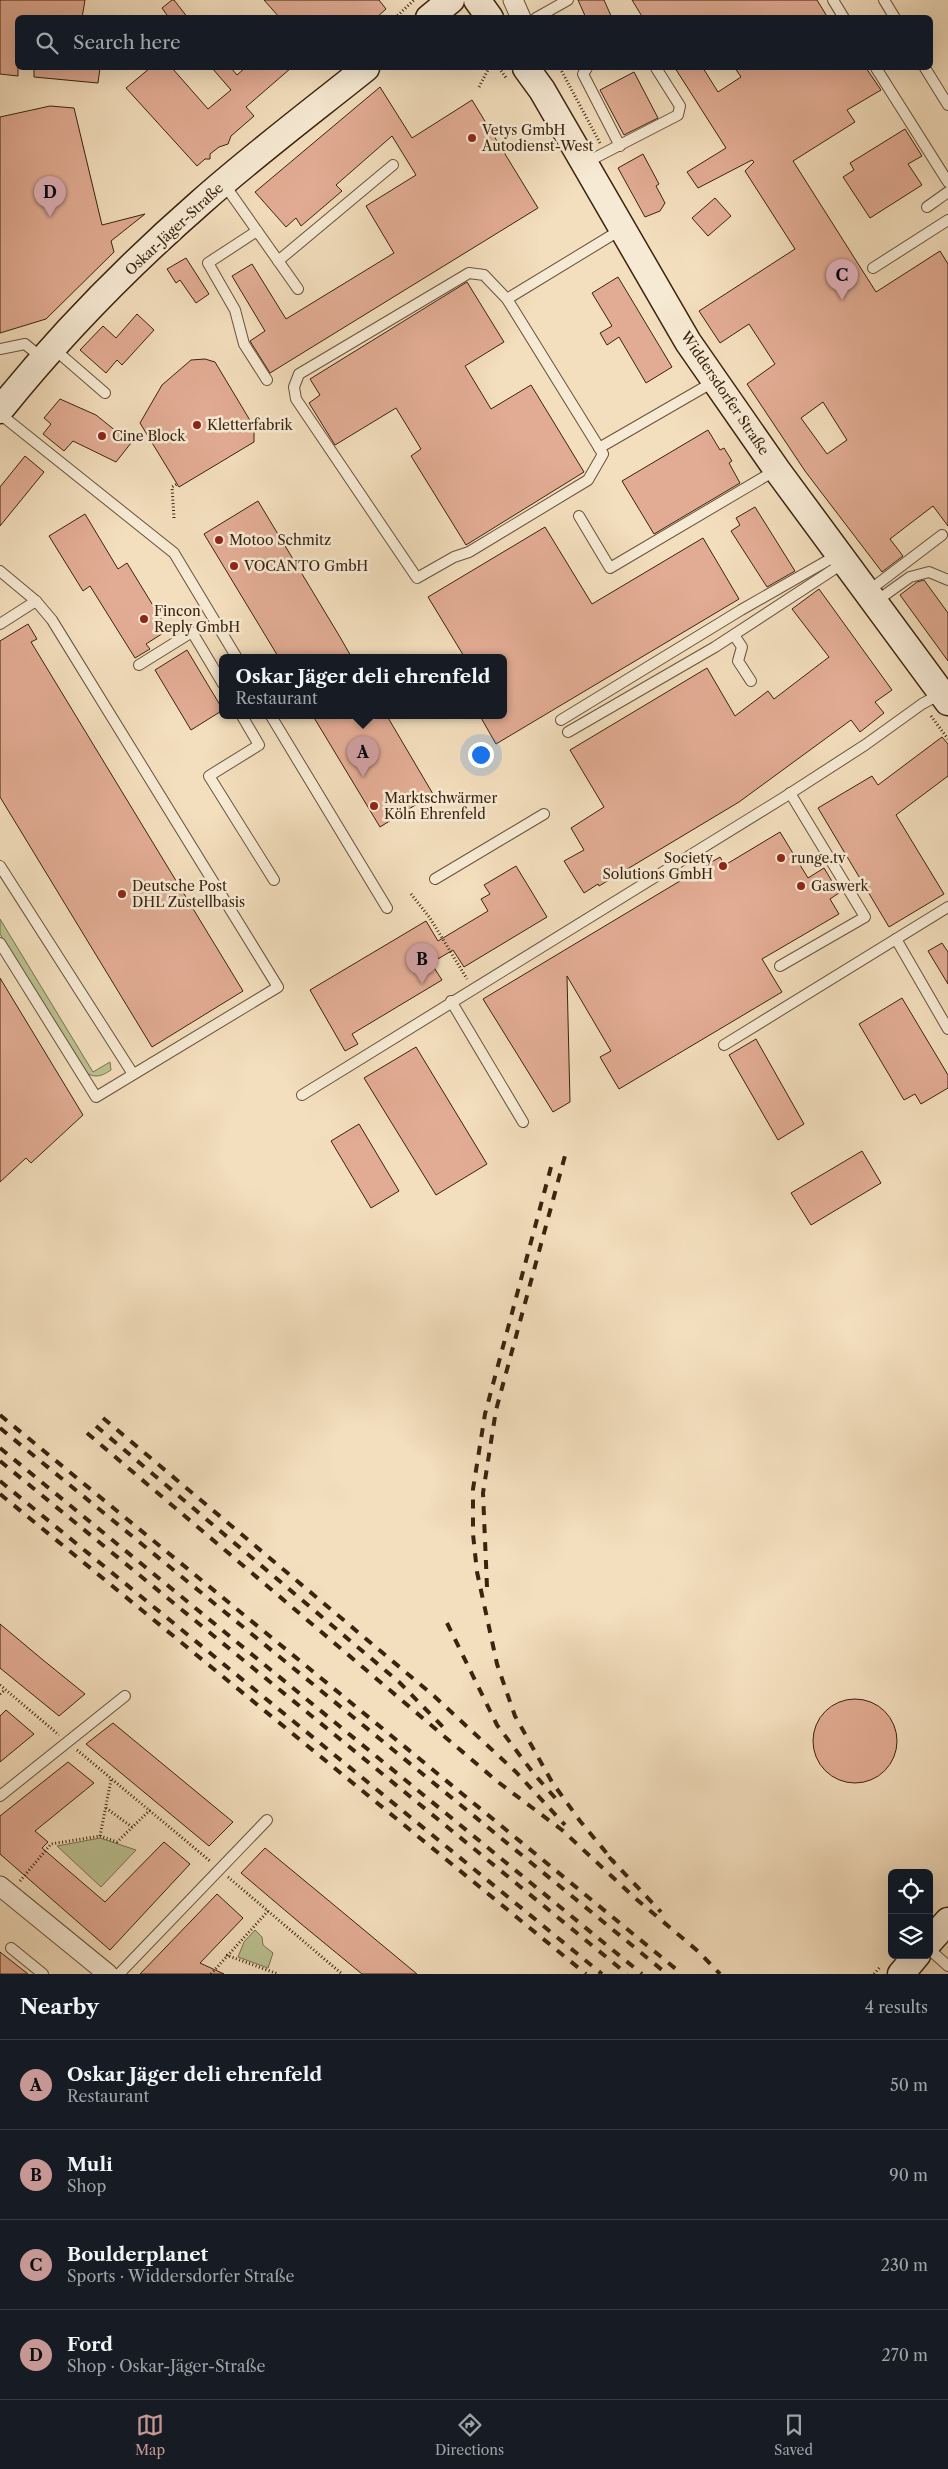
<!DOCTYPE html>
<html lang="en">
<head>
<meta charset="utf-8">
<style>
	body { margin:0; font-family:"Libre Caslon Text",serif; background:#20242c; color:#f1f3f6 }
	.controls { position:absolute; right:15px; bottom:15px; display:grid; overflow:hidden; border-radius:8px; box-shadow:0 5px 20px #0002 }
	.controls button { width:45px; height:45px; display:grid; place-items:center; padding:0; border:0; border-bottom:1px solid #363941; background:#171b24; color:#f1f3f6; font:25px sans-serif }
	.you { position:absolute; left:480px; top:754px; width:18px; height:18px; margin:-12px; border:4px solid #fff; border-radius:50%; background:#1a73e8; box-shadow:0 0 0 8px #1a73e833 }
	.badge { display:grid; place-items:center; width:32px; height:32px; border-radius:50%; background:#c59692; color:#111; font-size:16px; font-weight:700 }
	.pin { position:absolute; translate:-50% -41px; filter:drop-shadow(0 1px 2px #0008) }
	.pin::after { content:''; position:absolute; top:26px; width:18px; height:15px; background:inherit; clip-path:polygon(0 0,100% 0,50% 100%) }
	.popup { position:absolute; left:219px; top:654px; width:288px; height:65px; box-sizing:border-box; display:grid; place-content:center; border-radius:8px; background:#171b24; filter:drop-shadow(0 1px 4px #0005); font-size:16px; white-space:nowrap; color:#9ea1a6 }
	.popup b { font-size:19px; color:#f1f3f6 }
	.popup::after { content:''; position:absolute; left:50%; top:100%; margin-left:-10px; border:10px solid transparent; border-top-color:#171b24 }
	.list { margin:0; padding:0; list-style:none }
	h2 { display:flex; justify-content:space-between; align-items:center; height:65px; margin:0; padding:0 20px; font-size:21px }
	h2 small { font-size:16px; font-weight:400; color:#9ea1a6 }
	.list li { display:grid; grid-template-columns:32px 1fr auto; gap:15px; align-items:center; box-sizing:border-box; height:90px; padding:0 20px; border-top:1px solid #363941 }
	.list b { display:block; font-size:19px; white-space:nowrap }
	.list p { margin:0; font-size:16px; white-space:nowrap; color:#9ea1a6 }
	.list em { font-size:16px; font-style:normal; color:#9ea1a6 }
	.icon { flex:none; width:28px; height:28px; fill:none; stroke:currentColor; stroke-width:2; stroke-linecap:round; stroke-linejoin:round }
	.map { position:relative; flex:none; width:948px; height:1974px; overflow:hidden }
	.search { position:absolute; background:#171b24; box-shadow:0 5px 20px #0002; left:15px; right:15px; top:15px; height:55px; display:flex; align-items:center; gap:12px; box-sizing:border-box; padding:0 18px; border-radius:8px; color:#9ea1a6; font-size:19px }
	.sheet { height:425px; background:#171b24 }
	nav { display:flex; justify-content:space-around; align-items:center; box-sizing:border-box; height:70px; border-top:1px solid #363941; background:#171b24; font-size:14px; color:#9ea1a6 }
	nav a { display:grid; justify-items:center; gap:2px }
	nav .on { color:#c59692 }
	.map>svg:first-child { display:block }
</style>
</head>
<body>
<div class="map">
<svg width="948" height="1974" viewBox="0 0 948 1974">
	<rect width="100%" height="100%" fill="#f3debd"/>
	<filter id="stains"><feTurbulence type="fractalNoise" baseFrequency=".004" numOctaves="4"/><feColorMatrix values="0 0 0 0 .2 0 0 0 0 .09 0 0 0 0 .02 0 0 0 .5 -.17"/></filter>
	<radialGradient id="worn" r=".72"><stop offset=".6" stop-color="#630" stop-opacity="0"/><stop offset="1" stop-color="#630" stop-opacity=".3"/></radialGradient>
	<g fill="#bbc191" stroke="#7b7250">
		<path d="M0 919 93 1072 110 1062 111 1070C101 1077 93 1079 83 1070L0 934Z"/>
		<path d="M100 1838 136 1850 101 1887 57 1846Z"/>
		<path d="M255 1930 262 1937 263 1945 273 1953 268 1968 238 1957 244 1942Z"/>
	</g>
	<g fill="#e2ac94" stroke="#3b230f" fill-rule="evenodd">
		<path d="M0 0H85L82 18H18V76L0 74Z"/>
		<path d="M172 0H174L188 18H169L162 8Z"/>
		<path d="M264 0H379L386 9 376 18H280Z"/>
		<path d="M578 0H604L612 18H586Z"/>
		<path d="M632 0H817L828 18H643Z"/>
		<path d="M34 68H100L98 83 34 77Z"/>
		<path d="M150 68H172L208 109 231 90 212 68H231L237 75 245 68H291L246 107 254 116 231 136 228 144 219 147 210 154V159H205L197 166 126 88Z"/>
		<path d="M675 68H703L718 92 741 77 735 68H866L881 90 847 110 855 122 793 161 876 292 940 251 948 264V526L933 506 890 539 903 556 882 572 805 471 747 384 775 364 749 324 720 343 699 311 795 249 745 171 754 162 752 160 698 188 687 172 726 148ZM823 402 847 440 827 454 801 418Z"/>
		<path d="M634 72 658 118 624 135 600 90Z"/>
		<path d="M380 87 412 138 472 100 538 208 270 373 250 341 265 331 232 276 252 264 286 319 394 253 366 206 416 175 392 136 336 185 342 191 301 226 296 218 286 227 255 192Z"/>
		<path d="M50 106 74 108 102 225 145 214 111 241 114 252 46 319 0 333V117Z"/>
		<path d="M905 129 922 156 908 164 922 185 870 218 843 177 854 170 850 163Z"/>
		<path d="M643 154 659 184 656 186 665 203 660 211 645 217 618 168Z"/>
		<path d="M715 198 731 216 708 236 692 218Z"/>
		<path d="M186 258 209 294 196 303 180 280 176 283 167 269Z"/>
		<path d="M618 277 672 367 646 383 619 337 607 345 600 333 612 326 592 293Z"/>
		<path d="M467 282 504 342 465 366 491 409 531 385 584 472 466 545 411 456 421 449 396 408 335 445 309 403 320 395 310 379Z"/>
		<path d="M137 314 154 330 122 365 117 360 106 373 80 350 103 326 116 338Z"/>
		<path d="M205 359 215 362 254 427V442L179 487 140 423 162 385 191 360Z"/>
		<path d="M60 399 96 415 131 443 116 462 73 441 64 451 43 434 51 424 44 418Z"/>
		<path d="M708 430 720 450 724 448 732 461 729 463 740 483 654 534 622 481Z"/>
		<path d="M25 456 44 472 0 526V487Z"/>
		<path d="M258 501 340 637 352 658H279L204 534Z"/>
		<path d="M755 507 795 571 767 587 731 531 740 525 736 518Z"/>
		<path d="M85 514 118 569 127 563 168 630 146 644 150 649 135 658 90 586 83 591 49 536Z"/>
		<path d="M545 527 592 604 703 538 739 599 496 744 480 716H503V658H465L428 597Z"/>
		<path d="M924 580 948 613V661L900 595 917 582Z"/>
		<path d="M819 589 892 690 875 702 884 713 860 732 851 720 739 802 599 886 598 884 584 893 564 861 584 850 571 828 604 807 570 750 707 668 735 716 768 691 774 699 829 657 792 609Z"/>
		<path d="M28 624 37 639 31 642 243 991 152 1047 0 797V641Z"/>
		<path d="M187 650 223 710 191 730 155 670Z"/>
		<path d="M313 716H387L433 794 380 827Z"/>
		<path d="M942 737 948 744V776L896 815 944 894 889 927 818 808 872 776 878 785Z"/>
		<path d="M780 832 808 878 824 868 839 893 830 899 839 914 762 959 782 992 619 1089 600 1057 611 1051 567 976 570 1102 553 1112 483 999 720 857 725 865Z"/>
		<path d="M516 866 547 917 464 967 453 950 431 963 442 980 352 1034 358 1044 345 1051 310 990 426 921 438 941 488 911 481 899 490 894 484 885Z"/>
		<path d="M942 943 948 952V984L928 951Z"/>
		<path d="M0 978 83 1115 31 1163 26 1158 0 1182Z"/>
		<path d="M902 998 948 1075V1088L921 1104 915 1094 904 1100 859 1024Z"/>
		<path d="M756 1039 804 1124 778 1140 729 1055Z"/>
		<path d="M416 1047 487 1164 436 1195 364 1078Z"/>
		<path d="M359 1124 399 1191 371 1208 331 1141Z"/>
		<path d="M862 1151 881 1183 811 1225 791 1193Z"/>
		<path d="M0 1624 43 1660 85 1694 59 1716 0 1668Z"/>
		<circle cx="855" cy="1741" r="42"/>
		<path d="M6 1710 34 1734 0 1762V1716Z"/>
		<path d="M113 1723 233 1822 209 1846 86 1744Z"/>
		<path d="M68 1762 94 1783 35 1831 48 1842 42 1848 105 1902 164 1842 190 1864 110 1950 0 1854V1816Z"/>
		<path d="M265 1848 340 1910 417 1974H362L300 1923 241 1873Z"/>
		<path d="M217 1894 243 1918 200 1963 224 1974H140Z"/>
		<path d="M0 1952 28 1974H0Z"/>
	</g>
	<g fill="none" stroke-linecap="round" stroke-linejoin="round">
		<defs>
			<g id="lane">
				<path d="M833 0 844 18"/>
				<path d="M884 0 895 18"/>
				<path d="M536 18 568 0"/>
				<path d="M587 68 583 74 620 146"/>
				<path d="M876 68 948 182"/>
				<path d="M925 68 948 105"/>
				<path d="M585 163 678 115 680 106 656 68"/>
				<path d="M224 184 298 289"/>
				<path d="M927 207 948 192"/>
				<path d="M257 231 208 263 235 310 244 344 267 380"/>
				<path d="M278 261 393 165"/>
				<path d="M873 268 948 220"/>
				<path d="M507 299 603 454 588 480 469 552 454 557 417 578 296 399 294 387 299 374 469 273 484 275 507 299 622 229"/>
				<path d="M53 348 105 393"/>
				<path d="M0 349 25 344 42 358"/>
				<path d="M0 414 174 553 237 658"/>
				<path d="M599 448 715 381"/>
				<path d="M579 516 610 568 776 470"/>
				<path d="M0 571 36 601 52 620 278 987 96 1097 0 943"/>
				<path d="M867 592 942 535"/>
				<path d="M875 602 910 577 929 572 948 580"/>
				<path d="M0 624 36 601"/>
				<path d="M734 635 742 647 738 661 751 681"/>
				<path d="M139 665 192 632 223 684"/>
				<path d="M242 716 259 745 209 776 274 880"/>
				<path d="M271 716 387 908"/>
				<path d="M561 720 741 610 839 554"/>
				<path d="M568 732 715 647 845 562"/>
				<path d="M0 866 133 1074"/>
				<path d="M435 879 544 814"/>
				<path d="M896 939 948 1029"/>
				<path d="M780 966 865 917 790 793"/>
				<path d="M451 1001 523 1122"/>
				<path d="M724 1045 948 907"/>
				<path d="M302 1095 783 798 865 745 922 704 942 693"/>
				<path d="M0 1796 125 1696"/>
				<path d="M11 1948 43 1974"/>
				<path d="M929 1949 948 1966"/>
				<path d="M119 1974 267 1820"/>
			</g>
			<g id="street">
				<path d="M513 0 521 18"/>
				<path d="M0 1886 108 1974"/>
			</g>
			<g id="secondary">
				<path d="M477 0 490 18"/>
				<path d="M429 18 451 0"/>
				<path d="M526 68 542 90 688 342 777 470 948 702"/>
				<path d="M0 410C60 335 129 265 201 202 254 155 311 112 366 68"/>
				<path d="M929 1942 948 1921"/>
				<path d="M901 1974 917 1955"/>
			</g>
		</defs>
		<use href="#lane" stroke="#69523a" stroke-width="12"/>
		<use href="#street" stroke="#69523a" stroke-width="21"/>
		<use href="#secondary" stroke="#3b230f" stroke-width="29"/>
		<g stroke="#3b230f" stroke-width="3" stroke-dasharray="1 2.5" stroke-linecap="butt">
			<path d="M395 18 414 0"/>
			<path d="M494 68H495"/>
			<path d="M499 68 507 79"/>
			<path d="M560 68 600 143"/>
			<path d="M479 87 489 68"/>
			<path d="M174 518 172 487 177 484"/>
			<path d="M931 716 948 739"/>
			<path d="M411 894 430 918 467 979"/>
			<path d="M0 1685 59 1735"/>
			<path d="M0 1694 5 1690"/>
			<path d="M77 1750 210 1861"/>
			<path d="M106 1808 132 1827"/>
			<path d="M100 1836 117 1842 150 1810"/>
			<path d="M228 1877 342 1974"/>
			<path d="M20 1881 51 1844 100 1836 111 1780"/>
			<path d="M226 1955 278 1974"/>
			<path d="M211 1974 268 1911"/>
			<path d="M874 1974 881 1966"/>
		</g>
		<use href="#lane" stroke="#f7ead4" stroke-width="10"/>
		<use href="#street" stroke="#f7ead4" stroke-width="19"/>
		<use href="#secondary" stroke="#f7ead4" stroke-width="26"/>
		<g stroke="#3b230f" stroke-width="4" stroke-dasharray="9 9" stroke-linecap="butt">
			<path d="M551 1167 485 1414 473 1489V1534L477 1572 497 1664 515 1716 552 1782 580 1821 614 1862"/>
			<path d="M0 1415 682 1974"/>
			<path d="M103 1418 434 1696 516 1772 565 1825"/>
			<path d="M96 1426 399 1682 447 1731"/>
			<path d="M0 1428 667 1974"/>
			<path d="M87 1433 498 1782 562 1830 635 1898 699 1952 720 1974"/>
			<path d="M0 1448 642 1974"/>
			<path d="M0 1461 627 1974"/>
			<path d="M0 1481 602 1974"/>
			<path d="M0 1494 586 1974"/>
			<path d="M487 1587 483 1493 496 1410 566 1152"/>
			<path d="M447 1623 497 1725 534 1774 557 1800"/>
			<path d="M609 1857 661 1912"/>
		</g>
	</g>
	<g fill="#8f2418" stroke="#f7ead4" stroke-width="2">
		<circle cx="472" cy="138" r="5"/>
		<circle cx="197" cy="425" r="5"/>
		<circle cx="102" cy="436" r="5"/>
		<circle cx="219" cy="540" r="5"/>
		<circle cx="234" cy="566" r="5"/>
		<circle cx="144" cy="619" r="5"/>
		<circle cx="374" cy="806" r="5"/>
		<circle cx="781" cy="858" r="5"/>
		<circle cx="723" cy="866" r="5"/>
		<circle cx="801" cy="886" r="5"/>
		<circle cx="122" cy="894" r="5"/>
	</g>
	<g text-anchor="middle" stroke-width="5" stroke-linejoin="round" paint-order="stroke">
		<g font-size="14" fill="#3b230f" stroke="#f7ead4" text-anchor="start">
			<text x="482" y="135">Vetys GmbH<tspan x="482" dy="16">Autodienst-West</tspan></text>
			<text x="207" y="430">Kletterfabrik</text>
			<text x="112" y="441">Cine Block</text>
			<text x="229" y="545">Motoo Schmitz</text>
			<text x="244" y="571">VOCANTO GmbH</text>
			<text x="154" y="616">Fincon<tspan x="154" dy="16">Reply GmbH</tspan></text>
			<text x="384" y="803">Marktschwärmer<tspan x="384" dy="16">Köln Ehrenfeld</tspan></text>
			<text x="713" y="863" text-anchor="end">Society<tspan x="713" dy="16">Solutions GmbH</tspan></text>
			<text x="791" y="863">runge.tv</text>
			<text x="132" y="891">Deutsche Post<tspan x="132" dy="16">DHL Zustellbasis</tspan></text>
			<text x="811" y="891">Gaswerk</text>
		</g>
		<g font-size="14" fill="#3b230f" stroke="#f7ead4">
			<text transform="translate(174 229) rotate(-43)" y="5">Oskar-Jäger-Straße</text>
			<text transform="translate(725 393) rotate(56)" y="5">Widdersdorfer Straße</text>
		</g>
	</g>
	<rect width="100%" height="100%" filter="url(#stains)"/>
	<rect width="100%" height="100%" fill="url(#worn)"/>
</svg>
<div class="controls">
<button><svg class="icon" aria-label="locate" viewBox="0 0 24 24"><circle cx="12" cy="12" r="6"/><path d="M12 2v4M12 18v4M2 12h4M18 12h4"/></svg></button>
<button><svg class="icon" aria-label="layers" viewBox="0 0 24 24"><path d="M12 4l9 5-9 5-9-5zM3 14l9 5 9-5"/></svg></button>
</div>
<div class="you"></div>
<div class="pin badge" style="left:363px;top:777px">A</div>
<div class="popup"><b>Oskar Jäger deli ehrenfeld</b>Restaurant</div>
<div class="pin badge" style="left:422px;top:984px">B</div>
<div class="pin badge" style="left:842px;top:300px">C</div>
<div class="pin badge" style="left:50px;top:217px">D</div>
<div class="search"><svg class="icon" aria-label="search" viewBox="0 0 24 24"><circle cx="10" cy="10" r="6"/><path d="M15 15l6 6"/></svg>Search here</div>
</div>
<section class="sheet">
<h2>Nearby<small>4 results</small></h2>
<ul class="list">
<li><span class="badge">A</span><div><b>Oskar Jäger deli ehrenfeld</b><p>Restaurant</p></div><em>50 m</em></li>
<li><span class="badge">B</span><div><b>Muli</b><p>Shop</p></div><em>90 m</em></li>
<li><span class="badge">C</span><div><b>Boulderplanet</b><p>Sports · Widdersdorfer Straße</p></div><em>230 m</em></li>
<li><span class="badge">D</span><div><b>Ford</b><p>Shop · Oskar-Jäger-Straße</p></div><em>270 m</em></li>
</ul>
</section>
<nav>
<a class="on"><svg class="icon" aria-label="map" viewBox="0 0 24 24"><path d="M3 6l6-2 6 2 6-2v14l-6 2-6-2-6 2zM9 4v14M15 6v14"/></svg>Map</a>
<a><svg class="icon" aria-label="directions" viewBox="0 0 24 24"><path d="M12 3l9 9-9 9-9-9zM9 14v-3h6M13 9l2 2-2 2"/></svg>Directions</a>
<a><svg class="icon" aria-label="saved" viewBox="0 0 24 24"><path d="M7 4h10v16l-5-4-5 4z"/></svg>Saved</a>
</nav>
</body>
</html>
